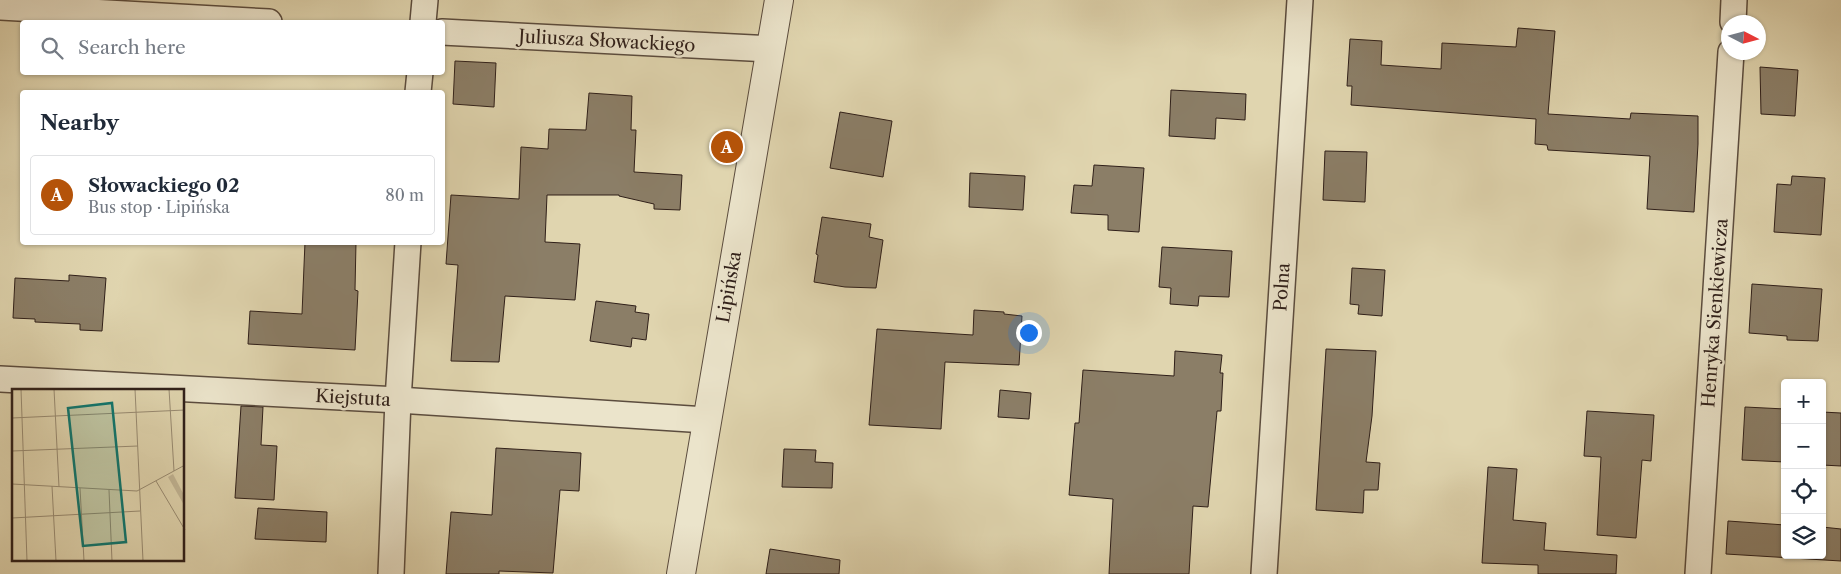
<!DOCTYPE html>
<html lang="en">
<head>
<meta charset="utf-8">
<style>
	body { margin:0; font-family:"Libre Caslon Text",serif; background:#f2f2f3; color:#1f2937 }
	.controls { position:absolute; right:15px; bottom:15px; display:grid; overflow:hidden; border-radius:5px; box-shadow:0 1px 4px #0004 }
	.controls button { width:45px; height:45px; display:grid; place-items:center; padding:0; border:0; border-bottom:1px solid #e0e1e3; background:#fff; color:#1f2937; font:25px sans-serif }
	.compass { position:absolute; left:1721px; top:15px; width:45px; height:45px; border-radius:50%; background:#fff; box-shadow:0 1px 4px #0004; rotate:96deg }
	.you { position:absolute; left:1028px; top:332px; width:18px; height:18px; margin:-12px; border:4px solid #fff; border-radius:50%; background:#1a73e8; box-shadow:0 0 0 8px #1a73e833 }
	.badge { display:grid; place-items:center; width:32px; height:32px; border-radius:50%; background:#b45309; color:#fff; font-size:16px; font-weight:700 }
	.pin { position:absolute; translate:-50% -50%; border:2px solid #fff; box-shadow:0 1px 5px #0006 }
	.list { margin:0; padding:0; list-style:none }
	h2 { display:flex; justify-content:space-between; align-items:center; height:65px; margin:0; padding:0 20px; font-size:21px }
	h2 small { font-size:16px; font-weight:400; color:#747a83 }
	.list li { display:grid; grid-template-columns:32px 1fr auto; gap:15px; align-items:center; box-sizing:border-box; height:80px; margin:0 10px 10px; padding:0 10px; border:1px solid #e0e1e3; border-radius:5px }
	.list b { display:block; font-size:19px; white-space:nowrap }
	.list p { margin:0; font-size:16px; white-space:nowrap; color:#747a83 }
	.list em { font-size:16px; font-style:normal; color:#747a83 }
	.icon { flex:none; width:28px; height:28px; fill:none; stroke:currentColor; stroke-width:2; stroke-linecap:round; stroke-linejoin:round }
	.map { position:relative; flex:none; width:1841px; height:574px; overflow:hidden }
	.search { position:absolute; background:#fff; box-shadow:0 1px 4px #0004; left:20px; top:20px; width:425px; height:55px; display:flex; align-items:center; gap:12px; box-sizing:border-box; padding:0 18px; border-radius:5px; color:#747a83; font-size:19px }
	.panel { position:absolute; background:#fff; box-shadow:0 1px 4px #0004; left:20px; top:90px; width:425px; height:155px; border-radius:5px }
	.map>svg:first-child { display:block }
</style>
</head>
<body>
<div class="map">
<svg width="1841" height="574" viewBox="0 0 1841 574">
	<rect width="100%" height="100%" fill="#e0d5af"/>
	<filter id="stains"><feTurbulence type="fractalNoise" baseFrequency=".004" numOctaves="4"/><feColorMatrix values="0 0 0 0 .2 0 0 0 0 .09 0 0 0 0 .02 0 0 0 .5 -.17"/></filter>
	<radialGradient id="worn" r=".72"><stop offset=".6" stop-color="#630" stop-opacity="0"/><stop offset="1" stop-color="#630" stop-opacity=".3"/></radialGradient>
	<g fill="#8b7e67" stroke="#2f1f19">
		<path d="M1518 28 1555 31 1548 114 1630 119 1631 113 1698 116V144L1694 212 1647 209 1650 156 1548 150 1547 145 1535 144 1536 119 1351 105 1352 86H1347L1350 39 1382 41 1381 65 1441 69 1442 43 1516 47Z"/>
		<path d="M455 61 496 63 494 107 453 104Z"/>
		<path d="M1760 67 1798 70 1795 116 1761 114Z"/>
		<path d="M1171 90 1246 94 1245 120 1216 118 1215 139 1169 136Z"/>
		<path d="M589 93 632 96 631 130H636L634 172 682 175 680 210 654 209V204L619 196V195H547L545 242 580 244 575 300 505 296 499 362 451 361 458 265 446 264 451 195 519 199 521 147 548 149 549 129 586 130Z"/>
		<path d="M840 112 892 121 883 177 830 168Z"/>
		<path d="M1325 151 1367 152 1365 202 1323 200Z"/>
		<path d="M1094 165 1144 168 1139 232 1108 230V215L1071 213 1074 185 1092 186Z"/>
		<path d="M970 173 1025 176 1023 210 969 207Z"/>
		<path d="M1792 176 1825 178 1821 235 1774 232 1777 184 1791 185Z"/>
		<path d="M822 217 871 224 869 237 883 240 876 288 845 287 814 282 818 255 816 254Z"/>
		<path d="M305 242H356L355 290 358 291 355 350 248 344 250 311 302 314Z"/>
		<path d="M1162 247 1232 251 1229 297 1199 296 1198 306 1170 304 1171 288 1159 287Z"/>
		<path d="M1352 268 1385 270 1382 316 1358 314 1359 305 1350 304Z"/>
		<path d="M69 275 106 278 102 331 80 330V324L35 322V319L13 318 15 278 69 281Z"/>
		<path d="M1752 284 1822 289 1818 341 1787 340V336L1749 333Z"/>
		<path d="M596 301 636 306 635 312 649 314 646 340 632 338 631 347 590 341Z"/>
		<path d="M974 310 1004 312V314L1022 316 1019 365 945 362 941 429 869 425 877 329 973 335Z"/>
		<path d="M1326 349 1376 351 1372 416 1366 462 1380 463 1378 490H1364L1363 513 1316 510Z"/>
		<path d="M1175 351 1222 355 1220 373H1223L1221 411H1217L1208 507 1193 506 1189 574H1109L1113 499 1069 495 1075 423H1079L1083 370 1174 376Z"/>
		<path d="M1000 390 1031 393 1029 419 998 417Z"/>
		<path d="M241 406 263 407 261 445 277 446 274 500 235 498Z"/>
		<path d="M1745 407 1785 409V462L1742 460Z"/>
		<path d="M1587 411 1654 415 1651 461 1642 460 1636 538 1597 535 1601 457 1584 456Z"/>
		<path d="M1822 412 1841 413V466L1822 465Z"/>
		<path d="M496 448 581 453 579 491 560 490 553 573 499 571V574H446L451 512 492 515Z"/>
		<path d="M784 449 816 450 815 462 833 463 832 488 782 487Z"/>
		<path d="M1488 467 1517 469 1513 520 1546 523 1544 550 1617 555 1616 574H1538V565L1482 563Z"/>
		<path d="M258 508 327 512 326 542 255 539Z"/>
		<path d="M1728 521 1785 525V555H1822V527L1841 529V561L1726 554Z"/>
		<path d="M770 549 840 560 839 574H766Z"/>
	</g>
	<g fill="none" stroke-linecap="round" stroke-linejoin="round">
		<defs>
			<g id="minor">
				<path d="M0 7 269 22"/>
				<path d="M423 22 425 0"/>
				<path d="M1733 22 1734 0"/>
				<path d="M442 32 771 49"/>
				<path d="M418 92 420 72"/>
				<path d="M0 379 398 400 706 420"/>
				<path d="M391 574 398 400 408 242"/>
				<path d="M1264 574 1300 0"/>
				<path d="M1698 574 1731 52"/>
			</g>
			<path id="tertiary" d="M681 574 779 0"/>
		</defs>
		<use href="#minor" stroke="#5b4c3e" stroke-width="28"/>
		<use href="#tertiary" stroke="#5b4c3e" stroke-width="30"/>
		<use href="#minor" stroke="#ebe4cb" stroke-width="25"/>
		<use href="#tertiary" stroke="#ebe4cb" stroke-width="28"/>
	</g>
	<g text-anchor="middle" stroke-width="5" stroke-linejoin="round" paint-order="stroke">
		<g font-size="18" fill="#2f1f19" stroke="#ebe4cb">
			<text transform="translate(607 41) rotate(3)" y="6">Juliusza Słowackiego</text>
			<text transform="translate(729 287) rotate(-80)" y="6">Lipińska</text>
			<text transform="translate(1282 287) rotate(-86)" y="6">Polna</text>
			<text transform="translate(1715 313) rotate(-86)" y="6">Henryka Sienkiewicza</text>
			<text transform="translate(353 398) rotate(3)" y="6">Kiejstuta</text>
		</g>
	</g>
	<g transform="translate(12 389)">
		<rect width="172" height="172" fill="#e0d5af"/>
		<path d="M161 85 172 106V116L156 88Z" fill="#c2b696"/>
		<path fill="none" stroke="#998c73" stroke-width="1" d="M9 0 15 172M42 0 47 98M123 0 131 172M157 0 162 82M0 29 173 21M0 62 126 57M144 92 173 141M0 95 125 102 173 76M40 97 44 172M68 99 72 172M97 101 100 172M0 129 128 122"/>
		<path fill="#0f766e" fill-opacity="0.15" stroke="#0f766e" stroke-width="2.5" d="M100 14 114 153 71 157 56 19Z"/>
		<rect width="172" height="172" fill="none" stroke="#2f1f19" stroke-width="2.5"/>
	</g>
	<rect width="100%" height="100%" filter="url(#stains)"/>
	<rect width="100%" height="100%" fill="url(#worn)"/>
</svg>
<div class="controls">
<button>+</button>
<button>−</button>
<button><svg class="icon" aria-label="locate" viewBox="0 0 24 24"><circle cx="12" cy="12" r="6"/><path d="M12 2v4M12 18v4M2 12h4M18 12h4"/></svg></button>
<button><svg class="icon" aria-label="layers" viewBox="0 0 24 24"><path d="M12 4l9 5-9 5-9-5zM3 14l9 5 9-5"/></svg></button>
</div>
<svg class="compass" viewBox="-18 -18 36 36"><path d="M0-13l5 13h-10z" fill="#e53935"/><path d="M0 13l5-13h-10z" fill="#747a83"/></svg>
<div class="you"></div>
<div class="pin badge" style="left:727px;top:147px">A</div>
<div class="search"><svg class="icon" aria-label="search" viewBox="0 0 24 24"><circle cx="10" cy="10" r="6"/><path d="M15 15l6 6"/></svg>Search here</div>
<section class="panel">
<h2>Nearby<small></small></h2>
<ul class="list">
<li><span class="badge">A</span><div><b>Słowackiego 02</b><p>Bus stop · Lipińska</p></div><em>80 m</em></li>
</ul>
</section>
</div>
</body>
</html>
